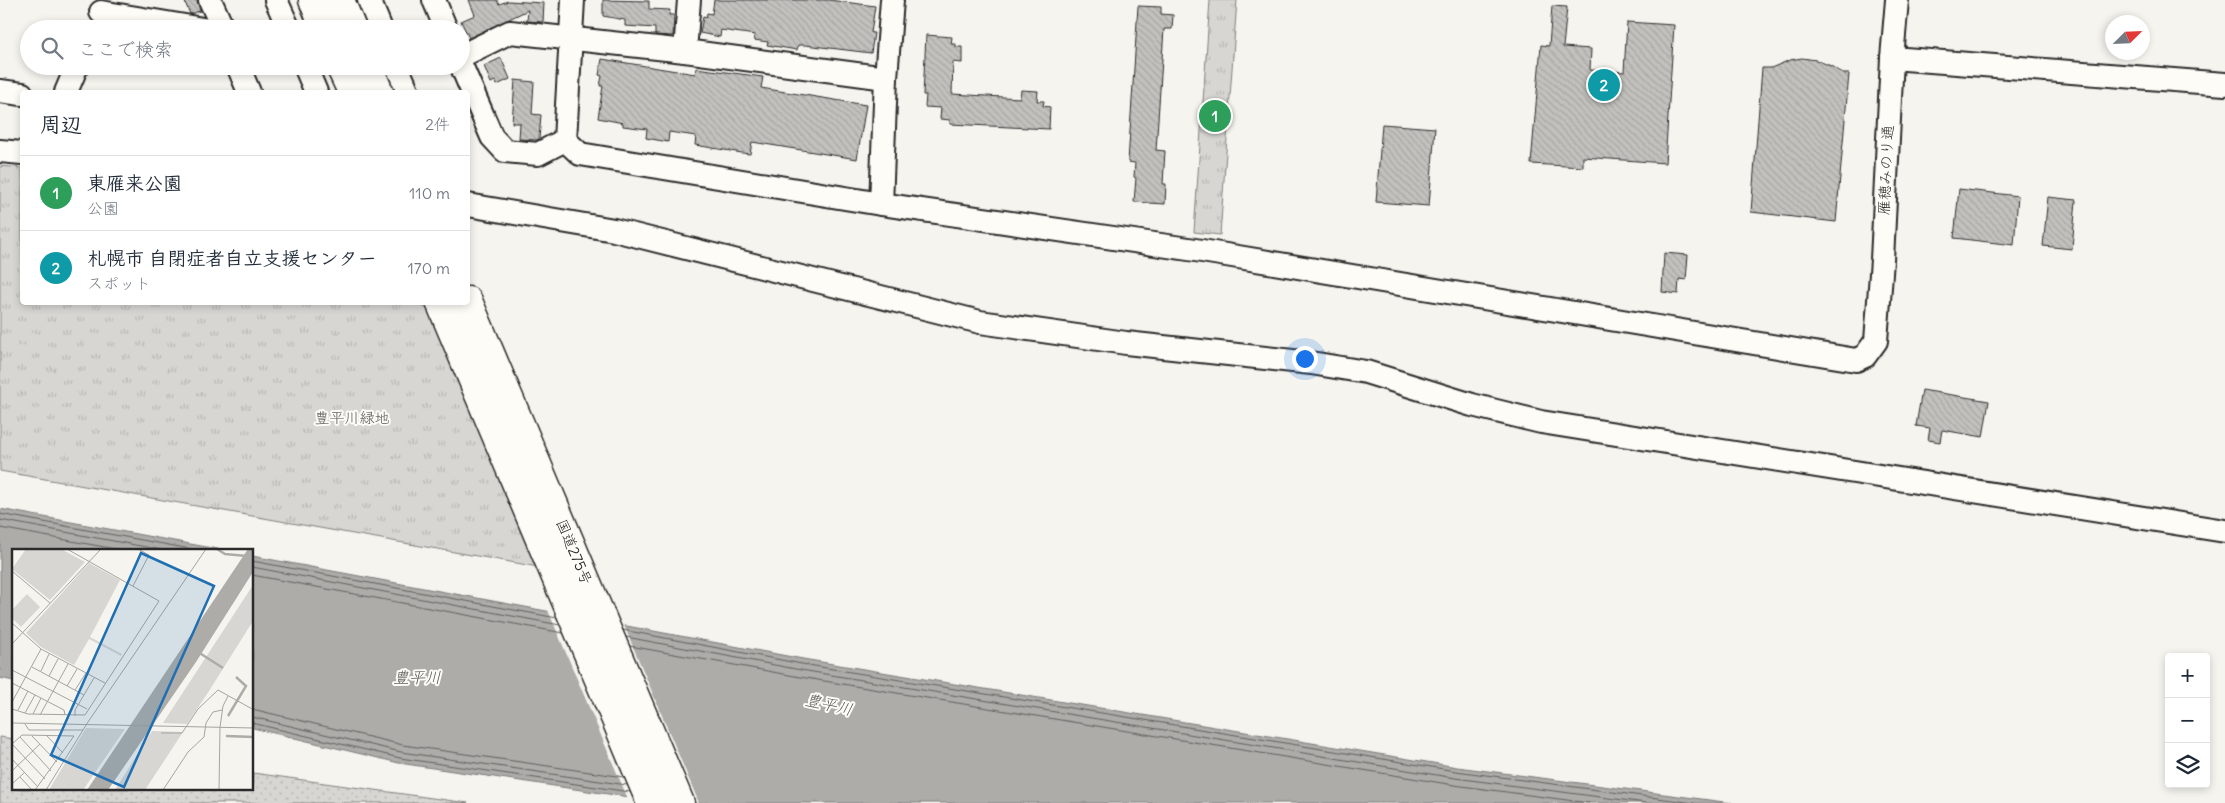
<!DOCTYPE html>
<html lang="ja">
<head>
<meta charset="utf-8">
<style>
	body { margin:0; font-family:Delius,"Klee One",sans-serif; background:#f2f2f3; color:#1f2937 }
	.controls { position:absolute; right:15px; bottom:15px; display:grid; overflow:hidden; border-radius:5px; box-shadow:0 2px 8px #0003 }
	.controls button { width:45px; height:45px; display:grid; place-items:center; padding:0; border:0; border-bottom:1px solid #e0e1e3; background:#fff; color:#1f2937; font:25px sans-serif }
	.compass { position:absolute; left:2105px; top:15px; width:45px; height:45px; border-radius:50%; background:#fff; box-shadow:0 2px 8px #0003; rotate:66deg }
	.you { position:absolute; left:1304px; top:358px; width:18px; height:18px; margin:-12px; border:4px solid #fff; border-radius:50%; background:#1a73e8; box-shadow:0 0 0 8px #1a73e833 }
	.badge { display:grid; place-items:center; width:32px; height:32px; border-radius:50%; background:#7c3aed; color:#fff; font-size:16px; font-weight:700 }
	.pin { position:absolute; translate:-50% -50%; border:2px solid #fff; box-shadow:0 1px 5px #0006 }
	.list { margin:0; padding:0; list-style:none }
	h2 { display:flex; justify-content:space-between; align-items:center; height:65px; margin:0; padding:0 20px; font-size:21px }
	h2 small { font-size:16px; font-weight:400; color:#747a83 }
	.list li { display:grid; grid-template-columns:32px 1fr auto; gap:15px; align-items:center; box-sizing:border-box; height:75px; padding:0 20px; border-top:1px solid #e0e1e3 }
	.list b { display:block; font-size:19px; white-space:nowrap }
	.list p { margin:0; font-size:16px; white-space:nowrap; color:#747a83 }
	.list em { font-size:16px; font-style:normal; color:#747a83 }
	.icon { flex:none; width:28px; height:28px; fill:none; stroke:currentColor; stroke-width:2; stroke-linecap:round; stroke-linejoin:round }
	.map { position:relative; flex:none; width:2225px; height:803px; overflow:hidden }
	.search { position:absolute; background:#fff; box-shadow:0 2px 8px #0003; left:20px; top:20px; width:450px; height:55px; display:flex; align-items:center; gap:12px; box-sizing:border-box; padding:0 18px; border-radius:28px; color:#747a83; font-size:19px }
	.panel { position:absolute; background:#fff; box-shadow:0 2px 8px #0003; left:20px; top:90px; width:450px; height:215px; border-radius:5px }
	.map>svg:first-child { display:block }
</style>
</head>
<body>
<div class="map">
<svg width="2225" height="803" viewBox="0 0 2225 803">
	<defs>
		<pattern id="grass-dots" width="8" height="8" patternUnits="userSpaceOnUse" patternTransform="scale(1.25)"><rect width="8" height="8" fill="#d7d6d2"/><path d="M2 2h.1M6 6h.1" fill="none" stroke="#b9b8b4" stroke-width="1.8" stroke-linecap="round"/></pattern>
		<pattern id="park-tufts" width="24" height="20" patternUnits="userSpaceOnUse" patternTransform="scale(1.25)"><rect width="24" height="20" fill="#d7d6d2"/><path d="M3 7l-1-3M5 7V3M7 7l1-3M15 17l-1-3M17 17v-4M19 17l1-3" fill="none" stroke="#b9b8b4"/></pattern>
		<pattern id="building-back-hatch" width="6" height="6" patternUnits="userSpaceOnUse" patternTransform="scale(1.25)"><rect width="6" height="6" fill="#c2c1be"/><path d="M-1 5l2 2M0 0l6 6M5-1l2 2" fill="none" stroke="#a7a6a3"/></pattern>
	</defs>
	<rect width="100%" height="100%" fill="#f5f4ef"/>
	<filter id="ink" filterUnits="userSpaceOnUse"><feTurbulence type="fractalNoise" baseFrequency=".02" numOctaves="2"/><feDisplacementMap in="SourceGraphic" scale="10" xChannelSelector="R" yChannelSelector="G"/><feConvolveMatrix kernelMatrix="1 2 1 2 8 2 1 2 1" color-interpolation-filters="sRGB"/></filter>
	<g filter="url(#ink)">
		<path fill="url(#grass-dots)" stroke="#81807e" d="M0 737 14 739V789H252L253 773 468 803H0Z"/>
		<g fill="url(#park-tufts)" stroke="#81807e">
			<path d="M1210 0H1237L1220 235 1194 232Z"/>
			<path d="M0 166 22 168V302L427 303 544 568 0 471Z"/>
		</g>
		<g fill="#adaca9" stroke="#797877">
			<path d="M0 509 223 550H14V681L0 678Z"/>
			<path d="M252 556 803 659 1457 767 1732 803H669L399 763 253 728Z"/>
		</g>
		<path fill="#f5f4ef" d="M547 608 623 623 699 803H652L628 799Z"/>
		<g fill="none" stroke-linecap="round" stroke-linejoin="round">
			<g stroke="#5f5f5d" stroke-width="1">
				<path d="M0 514 196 550"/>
				<path d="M0 520 162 550"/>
				<path d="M0 528 121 550"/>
				<path d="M252 561 557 618"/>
				<path d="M252 567 560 625"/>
				<path d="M252 575 563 633"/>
				<path d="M623 630 802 664 1456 771 1694 803"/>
				<path d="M626 637 801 670 1455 778 1646 803"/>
				<path d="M630 646 800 677 1454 785 1589 803"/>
				<path d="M252 709 403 745 624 777"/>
				<path d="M252 717 401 752 627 785"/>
				<path d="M252 723 400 758 630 792"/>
			</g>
		</g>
		<g fill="url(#building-back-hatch)" stroke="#2b2b2b">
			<path d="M184 0H197L200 11 190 14Z"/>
			<path d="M469 0H497L499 4 508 1 544 3 543 22 527 21 528 10 469 38 461 21 475 15Z"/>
			<path d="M603 0 649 1V9L670 10 669 15H674L673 36 655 35V28L625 26V20L603 16Z"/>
			<path d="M714 0H829L875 6 871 33H874L871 53 805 45H798L797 50 767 45 768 42 754 40 755 35 721 30 720 37 700 33 703 17 706 18 707 13 712 14Z"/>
			<path d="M1138 6 1161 7V14L1173 15 1172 29H1164L1156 150 1165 151 1163 184H1166L1165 204 1134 202 1136 178 1134 177 1135 163 1128 162Z"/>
			<path d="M1552 6 1567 7 1563 47 1591 49 1590 70 1624 72 1627 22 1674 25 1665 163 1583 157V167L1531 164 1541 45 1549 46Z"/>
			<path d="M926 35 952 37 951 44H956V47H962V63L953 62 952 94 1020 98 1021 90 1038 91 1037 101H1044L1043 106 1050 107 1049 129 950 124V120L940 119 941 108 925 107 926 95H923Z"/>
			<path d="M501 58 510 79 497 85 495 81 491 83 484 66Z"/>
			<path d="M1802 58 1816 60 1831 66 1843 74H1849L1836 222 1751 212 1762 68H1771L1790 60Z"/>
			<path d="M602 59 695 74 696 68 763 77 761 88 866 105 857 159 752 142 750 154 742 153 695 145 696 136 669 132 668 142 646 138 647 129 623 126V123L598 118 603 86H600L602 76 599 75Z"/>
			<path d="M515 80 534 82 532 114 541 115 539 139 537 140 519 139 520 123H512Z"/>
			<path d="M1382 124 1435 128 1429 206 1376 202Z"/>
			<path d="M1959 189 2018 196 2014 245 1954 238Z"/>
			<path d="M2048 197 2076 200 2072 249 2043 246Z"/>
			<path d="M1664 253 1688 255 1686 280 1679 279 1678 294 1662 292Z"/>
			<path d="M1922 390 1989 401 1983 437 1942 430 1940 442 1928 440 1930 428 1916 426Z"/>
		</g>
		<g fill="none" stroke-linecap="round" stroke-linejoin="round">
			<defs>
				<g id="minor">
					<path d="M210 0 223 29"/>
					<path d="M276 0 289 29"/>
					<path d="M369 0 381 29"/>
					<path d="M434 0 446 29"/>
					<path d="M573 0 565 140 580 154 881 204 1202 251 1856 360 1865 356 1876 341 1882 260 1892 58 1897 0"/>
					<path d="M101 12 203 29"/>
					<path d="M685 51 689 0"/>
					<path d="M461 56 510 32 685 51 886 78"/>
					<path d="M1892 58 2225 84"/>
					<path d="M461 65 492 137 505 151 538 154 565 140"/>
					<path d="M238 66 249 92"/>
					<path d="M305 66 316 92"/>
					<path d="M397 66 408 92"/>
					<path d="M0 91 22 94"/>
					<path d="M66 92 77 66"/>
					<path d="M0 151 22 153"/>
					<path d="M881 204 886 78 892 0"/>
					<path d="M468 205 614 230 980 322 1126 343 1311 363 1366 372 1472 405 1541 422 2225 531"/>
				</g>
				<g id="highway">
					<path d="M313 0 325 29"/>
					<path d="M340 0 352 29"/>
					<path d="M340 66 352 92"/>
					<path d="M368 66 379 92"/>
					<path d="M468 301 680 803"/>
					<path d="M440 302 651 803"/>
				</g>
			</defs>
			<use href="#minor" stroke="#2b2b2b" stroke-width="26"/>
			<use href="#highway" stroke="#2b2b2b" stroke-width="31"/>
			<use href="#minor" stroke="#fdfcf7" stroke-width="22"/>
			<use href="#highway" stroke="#fdfcf7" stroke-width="28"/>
		</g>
	</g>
	<g text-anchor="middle" stroke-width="4" stroke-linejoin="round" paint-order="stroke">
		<g font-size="15" fill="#2b2b2b" stroke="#fdfcf7">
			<text transform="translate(1886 170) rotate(-87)" y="5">雁穂みのり通</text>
			<text transform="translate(574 552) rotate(67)" y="5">国道275号</text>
		</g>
		<g font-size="15" fill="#565655" stroke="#fdfcf7">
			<text x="352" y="423">豊平川緑地</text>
		</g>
		<g font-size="16" font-style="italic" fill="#585857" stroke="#fdfcf7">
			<text x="417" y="683">豊平川</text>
			<text transform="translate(829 704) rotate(13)" y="6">豊平川</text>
		</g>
	</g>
	<g transform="translate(12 549)">
		<rect width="241" height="241" fill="#f5f4ef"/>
		<path d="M241 36V72L197 142 175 175 151 174ZM140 182 171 183 133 241H103Z" fill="#d7d6d2"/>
		<path d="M77 14 108 31 78 88 110 105 109 107 77 90 62 116 29 98 14 84ZM74 179 113 180 71 241H37Z" fill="#d7d6d2"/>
		<path d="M14 0H49L73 13 38 51 0 20ZM15 45 28 58 9 78 0 69V61ZM40 59 54 72 34 93 20 80ZM58 76 71 89 52 109 38 96Z" fill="#d7d6d2"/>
		<path d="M236 0H241V23L184 113 96 241H75Z" fill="#adaca9"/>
		<path fill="none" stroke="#adaca9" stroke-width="2.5" d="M205 0 213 5 235 7M186 103 211 119M216 167 234 137 224 128M214 187 242 188"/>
		<path fill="none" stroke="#a4a4a1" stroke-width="1" d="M0 22 38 54M121 37 137 6 126 0M0 74 29 100 93 134M0 95 89 0M20 118 72 146M0 121 75 160M29 122 37 105M37 127 46 110M0 134 52 161 53 166M55 137 65 120M63 141 74 124M0 153 29 100M0 160 16 165 73 166 147 52 55 0M6 161 16 142M13 164 23 146M21 165 29 149M28 166 56 115M63 167V161L82 129M0 174 242 179M13 175 17 181H71M208 178 211 157 216 147M149 184H170L186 160 206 141 242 161M20 187 45 213M35 187 51 204M8 188 39 222M0 195 10 186 62 187M0 195 33 230M0 210 26 238M0 222 28 195M8 228 20 241M0 235 13 223M23 241 62 187M34 241 76 173 194 0M151 241 176 203 192 188 194 174 201 163 210 161M207 241 208 178"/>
		<path fill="#1f6fb2" fill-opacity="0.15" stroke="#1f6fb2" stroke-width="2.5" d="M129 4 202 37 112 238 39 206Z"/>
		<rect width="241" height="241" fill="none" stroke="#2b2b2b" stroke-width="2.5"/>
	</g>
</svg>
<div class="controls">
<button>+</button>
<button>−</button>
<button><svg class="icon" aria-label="layers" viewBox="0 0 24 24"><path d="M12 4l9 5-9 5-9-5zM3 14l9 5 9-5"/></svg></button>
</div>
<svg class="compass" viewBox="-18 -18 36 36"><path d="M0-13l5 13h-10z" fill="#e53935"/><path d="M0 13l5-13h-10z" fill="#747a83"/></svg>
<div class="you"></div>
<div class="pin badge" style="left:1215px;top:116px;background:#2e9e5b">1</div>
<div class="pin badge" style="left:1604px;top:85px;background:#0f9aa8">2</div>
<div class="search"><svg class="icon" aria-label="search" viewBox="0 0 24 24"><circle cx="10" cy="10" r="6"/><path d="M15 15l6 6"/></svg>ここで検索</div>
<section class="panel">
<h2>周辺<small>2件</small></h2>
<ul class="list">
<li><span class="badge" style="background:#2e9e5b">1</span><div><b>東雁来公園</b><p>公園</p></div><em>110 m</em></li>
<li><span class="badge" style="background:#0f9aa8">2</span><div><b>札幌市 自閉症者自立支援センター</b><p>スポット</p></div><em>170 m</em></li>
</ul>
</section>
</div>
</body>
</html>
